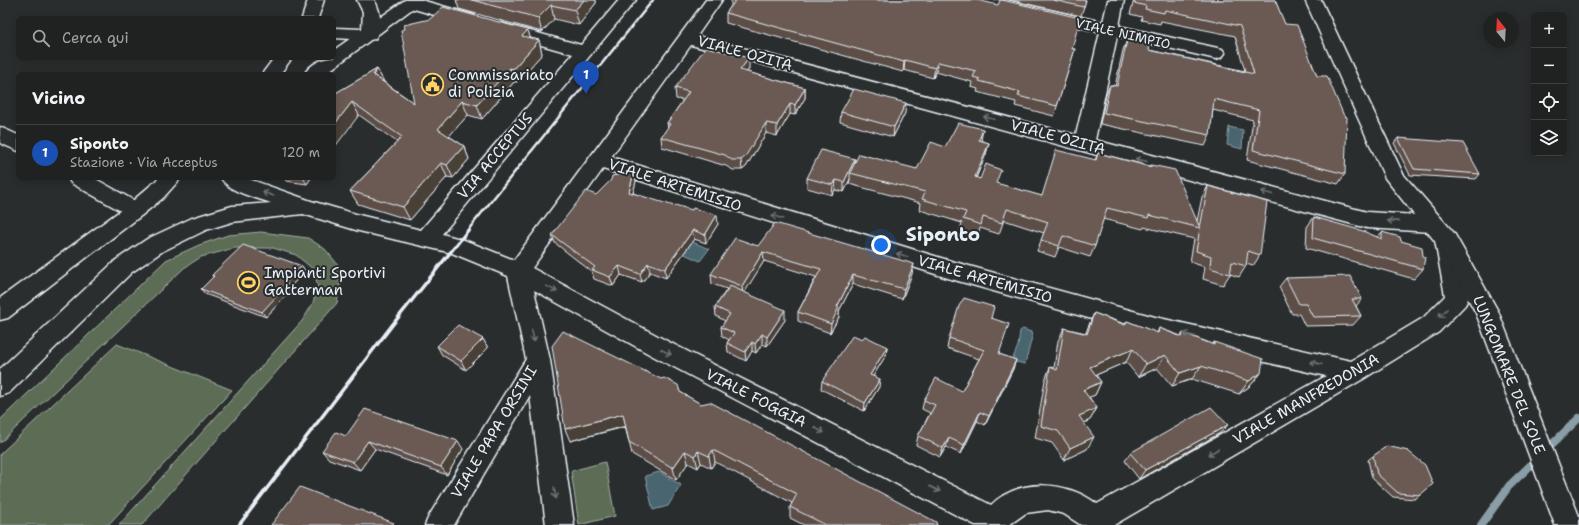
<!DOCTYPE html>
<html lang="it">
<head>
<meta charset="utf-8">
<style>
	body { margin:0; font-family:"Shantell Sans",sans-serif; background:#282a2a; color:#f1f3f6 }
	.controls { position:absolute; right:12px; top:12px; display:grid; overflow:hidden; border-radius:6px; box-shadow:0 2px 10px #0003 }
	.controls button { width:36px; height:36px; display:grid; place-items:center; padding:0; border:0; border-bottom:1px solid #3d3f40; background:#202222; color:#f1f3f6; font:20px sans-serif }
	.compass { position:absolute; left:1483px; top:12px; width:36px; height:36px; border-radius:50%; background:#202222; box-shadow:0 2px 10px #0003; rotate:342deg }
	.you { position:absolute; left:881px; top:245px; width:14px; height:14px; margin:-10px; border:3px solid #fff; border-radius:50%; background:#1a73e8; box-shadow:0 0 0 6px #1a73e833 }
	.badge { display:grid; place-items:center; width:26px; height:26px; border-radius:50%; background:#0b8043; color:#fff; font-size:13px; font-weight:700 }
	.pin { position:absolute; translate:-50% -33px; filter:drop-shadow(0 1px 2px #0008) }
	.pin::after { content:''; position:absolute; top:21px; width:14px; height:12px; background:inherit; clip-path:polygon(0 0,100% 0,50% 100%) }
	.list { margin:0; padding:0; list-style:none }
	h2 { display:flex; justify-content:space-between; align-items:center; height:52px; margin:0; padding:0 16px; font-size:17px }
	h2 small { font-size:13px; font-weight:400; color:#a2a4a5 }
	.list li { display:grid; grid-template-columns:26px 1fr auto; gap:12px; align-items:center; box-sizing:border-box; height:56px; padding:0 16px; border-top:1px solid #3d3f40 }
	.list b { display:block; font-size:15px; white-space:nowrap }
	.list p { margin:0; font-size:13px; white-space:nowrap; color:#a2a4a5 }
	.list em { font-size:13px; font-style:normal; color:#a2a4a5 }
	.icon { flex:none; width:22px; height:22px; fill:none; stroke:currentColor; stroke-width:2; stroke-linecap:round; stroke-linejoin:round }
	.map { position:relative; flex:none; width:1579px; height:525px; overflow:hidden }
	.search { position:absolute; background:#202222; box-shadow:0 2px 10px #0003; left:16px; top:16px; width:320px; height:44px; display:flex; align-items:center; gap:10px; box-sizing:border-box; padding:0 14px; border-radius:6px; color:#a2a4a5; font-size:15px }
	.panel { position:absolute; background:#202222; box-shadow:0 2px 10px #0003; left:16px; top:72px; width:320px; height:108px; border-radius:6px }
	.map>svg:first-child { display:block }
</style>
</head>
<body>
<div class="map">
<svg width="1579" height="525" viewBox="0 0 1579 525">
	<rect width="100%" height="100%" fill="#2a2d2e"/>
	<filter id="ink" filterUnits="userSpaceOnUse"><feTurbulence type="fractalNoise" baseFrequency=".025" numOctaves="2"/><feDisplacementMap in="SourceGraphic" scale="8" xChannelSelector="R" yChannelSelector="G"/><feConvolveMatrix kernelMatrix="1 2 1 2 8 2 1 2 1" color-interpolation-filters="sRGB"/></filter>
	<g filter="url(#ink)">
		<g fill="#5d6d55" stroke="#a2afa6">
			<path d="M261 232 308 238 325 249 339 266 340 286 337 303 142 525H119L302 321 312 305 318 288 314 270 296 255 273 248H235L201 257 184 268 0 443V420L166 260 199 245 228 235Z"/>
			<path d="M117 344 232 390 108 525H0V454Z"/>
			<path d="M605 462 615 516 579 525 571 471Z"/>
		</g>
		<g fill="#4a666f" stroke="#899ea6">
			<path d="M1229 127 1243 130 1242 149 1227 145Z"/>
			<path d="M681 237 709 249 700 261 671 248Z"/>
			<path d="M1023 329 1031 332 1032 337 1025 364 1016 362 1013 358 1018 346 1020 331Z"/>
			<path d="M659 472 681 485 668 506 653 510 645 476Z"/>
		</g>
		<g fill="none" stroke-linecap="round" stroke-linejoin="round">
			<g stroke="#899ea6" stroke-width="8">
				<path d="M1545 451 1579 418"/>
				<path d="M1481 525 1509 486 1538 458"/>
			</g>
			<defs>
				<g id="street">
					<path d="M308 0H324L318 18H302Z"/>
					<path d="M357 0H374C381 11 383 27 375 39L369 40 334 38V28L362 29 363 12Z"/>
					<path d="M407 0H421L474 15 477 19 474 23 468 24 462 23 407 7 405 3Z"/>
					<path d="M619 0H636L442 234 464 240 514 260 706 0H722L697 36 1076 135 1100 32 978 4 976 0H1006L1103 22 1108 0H1124L1119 26 1222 49 1225 53 1222 57 1216 59 1117 36 1095 140 1367 212 1432 216 1439 218 1443 224 1439 230 1432 232 1367 228 691 45 611 157 951 261 1155 317 1351 361 1423 318 1445 296 1435 240 1438 234 1446 232 1454 234 1457 240 1468 299 1465 305 1439 332 1363 379 1114 525H1081L1064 514 1048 510 1026 513 1009 525H975L651 355 534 290 550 360 574 525H546L530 395 454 525H425L429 516 526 359 508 276 452 253 359 231 303 214 232 222 206 230 163 251 132 272 9 393 0 396V369L116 260 147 239 192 218 232 206 271 203C255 197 230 193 221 178H246L311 201 359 215 421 230 573 54 495 32 492 28 495 24 501 23 581 45ZM603 169 951 279 1155 337 1326 376 1097 504C1067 481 1020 477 991 505L667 341 532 268Z"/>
					<path d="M274 58H292L280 74H262Z"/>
					<path d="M0 127 18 135V151L0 143Z"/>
					<path d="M68 178H94L142 205 145 210 142 215 135 218 128 215 71 183Z"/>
				</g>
				<g id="secondary">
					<path d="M405 0H424L325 74H304C311 64 322 58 334 58V50Z"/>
					<path d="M1305 0H1321L1403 174 1454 233 1498 311 1579 516V525H1555L1476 313 1438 245 1385 178Z"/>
					<path d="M159 178H181L163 198 142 215 8 318 0 320V298L128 205Z"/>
				</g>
			</defs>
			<use href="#street" stroke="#e8f1f8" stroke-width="3"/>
			<use href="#secondary" stroke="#e8f1f8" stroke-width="3"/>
			<use href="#street" fill="#2a2d2e" fill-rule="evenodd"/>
			<use href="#secondary" fill="#2a2d2e" fill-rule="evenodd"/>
			<path stroke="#e8f1f8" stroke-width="2.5" d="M468 230 653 0"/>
			<path stroke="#e8f1f8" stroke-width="3.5" d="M239 525 393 324 469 229"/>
		</g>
		<g fill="#5b4d47" stroke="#e8f1f8">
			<path d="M456 0H596V3L579 25 554 19 542 32 459 9Z"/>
			<path d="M731 0H977L1072 49H1075L1054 116 1015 106 1016 102 977 92 978 89 971 87 972 82 936 72 933 78 904 70 903 72 726 23V13L731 6Z"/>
			<path d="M1010 0H1086L1081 16Z"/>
			<path d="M1134 0H1275L1345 174 1338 184 1247 160 1253 120 1213 110 1210 135 1205 146 1100 124 1106 95 1110 85 1115 86 1123 50 1127 40 1149 50 1245 71 1235 36 1161 21 1160 24 1141 20 1142 17 1130 14Z"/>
			<path d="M528 30 530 38 539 40 542 54 517 82H514L482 119 468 115 449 136 464 146 469 159 453 178 447 177 410 220 358 204 350 191 397 142 359 115 334 94 377 69 384 82 414 103Z"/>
			<path d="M749 69 747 72 805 88V98L795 115 790 114 777 136 766 133 746 167 742 170H733L726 166 662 147 661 137 668 128 667 123 683 100 676 99 675 88Z"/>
			<path d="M841 112 905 113 893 137 840 122Z"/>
			<path d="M1398 138 1480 174 1476 179 1410 175 1394 143Z"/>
			<path d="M981 141 989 143 986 154 976 178 1041 196 1095 160 1098 153 1150 166 1151 165 1197 221 1202 197 1208 186 1260 255 1253 266 1246 264V266L1239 277 1230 274 1223 285 1203 279 1205 267 1190 262 1194 239 1144 227 1143 229 1103 219 1095 246 1090 257 1059 247 1055 257 1037 251 1044 233 1004 220 999 234 980 228 978 236 960 230 962 223 920 210 921 203 849 184 850 179 844 192 835 190 832 195 807 188V178L855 162 917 169 945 147Z"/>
			<path d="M284 178H311L307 184 286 181Z"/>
			<path d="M636 181 633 193 718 224 706 243 694 239 666 278 650 272 642 282 621 275 613 286 594 279 592 272 555 243 552 235Z"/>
			<path d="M1314 217 1377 237 1382 232 1401 241 1423 269 1414 279 1306 248 1307 227Z"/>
			<path d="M758 246 912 274 902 299 853 284 839 311V317L830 333 798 321V312L816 277 764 261 744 292 785 320 767 346 762 344 756 353 752 351 746 361 728 352 727 343 729 340 722 336 721 327 725 321 716 316 715 307 727 289 712 284 711 274Z"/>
			<path d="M302 266 305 271 290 287 292 289 266 317 205 294 201 289 213 277 212 275Z"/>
			<path d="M1286 278 1362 299 1356 306 1361 316 1353 325 1305 326 1299 314H1292L1279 287Z"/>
			<path d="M1094 313 1125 324 1127 321 1157 333 1159 328 1181 336 1183 333 1213 344 1214 342 1261 373 1250 386 1239 394 1192 379 1172 386 1157 368 1138 377 1126 362 1096 375 1101 382 1095 395 1089 397 1097 408 1090 420 1084 423 1087 449 1064 460 1052 443 1035 438 1045 380 1050 367 1054 368 1058 341 1064 328 1086 333 1088 327Z"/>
			<path d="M991 318 999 354 1016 360 1013 369 985 425 977 421 961 454 946 447 940 457 916 445 918 436 930 413 922 409 924 400 962 391 979 359 947 348 949 338Z"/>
			<path d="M483 339 488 348 466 370 442 355 437 346Z"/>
			<path d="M862 339 887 347 886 355 873 376 879 387 864 411 821 389 822 381Z"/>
			<path d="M680 392 701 404 937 525H804L790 518V507L792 503 715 462 711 468 701 463 698 468 688 463 676 480 632 454 629 442 625 427 570 441Z"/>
			<path d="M1220 433 1139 479 1125 461 1130 453Z"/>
			<path d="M346 436 463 449 447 475 375 449 360 470 329 459 322 451Z"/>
			<path d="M1373 456 1420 495 1415 499 1393 497 1372 478 1368 460Z"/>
		</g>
		<g fill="#4a3f39" stroke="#e8f1f8">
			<path d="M584 0H596V3L579 25 575 10Z"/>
			<path d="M551 5 554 19 542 32 538 18Z"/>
			<path d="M528 30 532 44 522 36Z"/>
			<path d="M539 40 542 54 517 82 513 69Z"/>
			<path d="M749 58V69L741 80 740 70Z"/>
			<path d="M905 60 904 70 903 72 904 62Z"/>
			<path d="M938 62 936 72 933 78 935 68Z"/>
			<path d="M510 68 514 82 482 119 477 105Z"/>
			<path d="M377 69 384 82 373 75Z"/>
			<path d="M805 88V98L795 115V105Z"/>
			<path d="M462 101 468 115 443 143 438 129Z"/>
			<path d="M352 102 359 115 334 148V125Z"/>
			<path d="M906 103 905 113 893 137 894 127Z"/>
			<path d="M790 104V114L777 136V125Z"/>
			<path d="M766 123V133L746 167 742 170 741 160Z"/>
			<path d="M983 129 981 141 979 140Z"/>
			<path d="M989 143 986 154 972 188 975 177Z"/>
			<path d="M464 146 469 159 453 178 447 165Z"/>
			<path d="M855 159 854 169 850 173V179L844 192V182Z"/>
			<path d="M441 163 447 177 410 220 403 207Z"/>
			<path d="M634 172 636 181 631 201 629 192Z"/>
			<path d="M303 178H311L307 184Z"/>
			<path d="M836 180 835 190 832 195 833 185Z"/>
			<path d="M717 215 718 224 706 243 705 235Z"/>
			<path d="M693 230 694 239 666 278 665 269Z"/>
			<path d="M763 252 764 261 743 295 742 286Z"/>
			<path d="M648 263 650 272 642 282 640 274Z"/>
			<path d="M914 264 912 274 902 299 904 289Z"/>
			<path d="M302 266 305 271 290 287 292 289 266 317 262 312 285 284Z"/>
			<path d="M619 266 621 275 613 286 610 277Z"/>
			<path d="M853 275V284L839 311V317L830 333 831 324 837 307Z"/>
			<path d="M785 310V320L767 346V337Z"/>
			<path d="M762 334V344L756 353 755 344Z"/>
			<path d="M483 339 488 348 466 370 461 361Z"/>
			<path d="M752 342V351L746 361 745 352Z"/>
			<path d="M887 347 886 355 869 383 870 375Z"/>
			<path d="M1133 349 1126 362 1084 380 1090 367Z"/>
			<path d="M1165 355 1157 368 1138 377 1146 364Z"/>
			<path d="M1016 360 1013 369 985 425 989 416Z"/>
			<path d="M1201 366 1192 379 1172 386 1180 373Z"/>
			<path d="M1261 373 1250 386 1239 394 1249 381Z"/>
			<path d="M880 379 879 387 864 411 865 403Z"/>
			<path d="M1101 382 1095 395 1077 402 1083 390Z"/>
			<path d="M1097 408 1090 420 1072 428 1079 416Z"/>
			<path d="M980 412 977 421 961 454 964 445Z"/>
			<path d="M623 414 626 426 570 441 565 429Z"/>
			<path d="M1228 425 1220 433 1139 479 1145 470Z"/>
			<path d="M1094 437 1087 449 1064 460 1070 448Z"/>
			<path d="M949 438 946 447 940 457 943 448Z"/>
			<path d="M368 441 375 449 360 470 353 462Z"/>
			<path d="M458 441 463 449 447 475 441 467Z"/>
			<path d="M713 450 715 462 711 468 709 456Z"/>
			<path d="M685 451 688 463 676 480 673 468Z"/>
			<path d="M698 451 701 463 698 468 695 456Z"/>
		</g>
		<g fill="#6a5a52" stroke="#e8f1f8">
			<path d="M472 0H584L575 10 551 5 538 18Z"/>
			<path d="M736 0H977L998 5 1000 0H1002L1080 18 1072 49H1075L1057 106 1018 96 1020 92 979 81 980 79 973 77 976 71 938 62 935 68 905 60 904 62 726 13Z"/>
			<path d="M1053 0H1086L1084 7Z"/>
			<path d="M1135 0H1275L1285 24 1297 25 1317 76H1327L1344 116 1347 117 1345 174 1253 150 1259 110 1214 99 1210 135 1104 113 1110 85 1117 86 1127 40 1150 44 1149 50 1254 74 1240 26 1165 10 1164 13 1145 9 1146 6 1134 3Z"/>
			<path d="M443 7 528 30 522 36 539 40 513 69 510 68 477 105 462 101 438 129 464 146 447 165 441 163 403 207 350 191 402 137 352 102 334 125V94L377 69 373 75 414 103 401 30 405 29 404 25 430 19Z"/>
			<path d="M706 47 749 58 740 70 805 88 795 105 790 104 777 125 766 123 745 157 741 160H732L725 155 661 137 670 124 667 123 689 92 675 88Z"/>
			<path d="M854 89 906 103 894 127 841 112Z"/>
			<path d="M958 123 983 129 979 140 989 143 975 177 980 179 986 164 1001 170 996 183 1042 196 1056 150 1096 160 1098 153 1151 167V165L1175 170 1200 228 1208 186 1267 202 1260 255 1248 251 1246 266 1232 262 1230 274 1210 268 1211 256 1196 251 1200 228 1149 215 1148 218 1107 208 1095 246 1063 236 1059 246 1041 240 1048 222 1007 209 1002 223 983 217 981 225 963 219 966 212 922 199 925 192 850 173 859 154 917 169 931 142 945 147Z"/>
			<path d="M1398 138 1463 143 1480 174 1414 169Z"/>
			<path d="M821 150 855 159 844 182 836 180 833 185 807 178Z"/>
			<path d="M633 172H634L629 192 674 206 675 205 692 210 693 208 717 215 705 235 693 230 665 269 648 263 640 274 619 266 610 277 592 270 595 267 552 235 586 191 596 195 611 180 612 176Z"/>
			<path d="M1314 217 1363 231 1382 239V232L1400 237 1401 241 1422 247 1423 256 1425 257 1423 269 1313 238Z"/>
			<path d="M775 223 914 264 904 289 853 275 837 307H839L831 324 798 312 821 269 763 252 742 286 711 274 735 238 758 246Z"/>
			<path d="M243 245 302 266 285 284H288L262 312 201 289 214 276 212 275Z"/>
			<path d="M1350 276 1362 299H1352L1361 316 1313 317 1306 304H1299L1286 278Z"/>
			<path d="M730 286 785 310 767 337 762 334 755 344 752 342 745 352 727 343 734 333 721 327 730 314 715 307Z"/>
			<path d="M964 298 994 307 991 318 1009 324 999 354 1016 360 989 416 980 412 964 445 949 438 943 448 918 436 935 405 924 400 936 378 962 391 984 350 949 338 959 306Z"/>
			<path d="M1094 313 1125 325 1127 321 1158 333 1159 328 1182 337 1183 333 1214 345V342L1263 359 1261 373 1249 381 1201 366 1180 373 1165 355 1146 364 1133 349 1090 367 1101 382 1083 390 1097 408 1079 416 1094 437 1070 448 1058 431 1041 426 1050 367 1057 370 1064 328 1087 334Z"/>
			<path d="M458 325 483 339 461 361 437 346Z"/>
			<path d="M563 331 661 379 664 378 678 385 680 392 701 404 710 402 936 522 937 525H826L790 507 797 494 713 450 709 456 698 451 695 456 685 451 673 468 629 442 623 414 565 429 552 346Z"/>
			<path d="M853 335 862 339 865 336 887 347 870 375 880 379 865 403 822 381Z"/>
			<path d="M1211 407 1228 425 1145 470 1130 453Z"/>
			<path d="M365 409 458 441 441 467 368 441 353 462 322 451 336 432 346 436Z"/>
			<path d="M1387 446 1408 451 1425 465 1433 484 1420 495 1398 493 1377 474 1373 456Z"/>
			<path d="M300 487 394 523 392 525H271Z"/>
		</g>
		<defs><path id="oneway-shaft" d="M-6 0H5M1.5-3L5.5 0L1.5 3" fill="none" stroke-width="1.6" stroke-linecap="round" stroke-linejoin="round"/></defs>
		<g stroke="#6c7275">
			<use href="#oneway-shaft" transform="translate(989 118) rotate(-165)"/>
			<use href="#oneway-shaft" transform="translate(1141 160) rotate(-165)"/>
			<use href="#oneway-shaft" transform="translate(1267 193) rotate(-165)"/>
			<use href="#oneway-shaft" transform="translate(268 194) rotate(-160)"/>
			<use href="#oneway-shaft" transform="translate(777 217) rotate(-163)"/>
			<use href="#oneway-shaft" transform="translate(1393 221) rotate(-176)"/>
			<use href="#oneway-shaft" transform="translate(902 255) rotate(-163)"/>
			<use href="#oneway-shaft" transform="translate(552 289) rotate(29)"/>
			<use href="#oneway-shaft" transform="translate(1443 313) rotate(135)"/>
			<use href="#oneway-shaft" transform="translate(1189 335) rotate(-167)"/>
			<use href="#oneway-shaft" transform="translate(533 336) rotate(78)"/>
			<use href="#oneway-shaft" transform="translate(666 352) rotate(27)"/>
			<use href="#oneway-shaft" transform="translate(1316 363) rotate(-167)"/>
			<use href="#oneway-shaft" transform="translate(819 430) rotate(27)"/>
			<use href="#oneway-shaft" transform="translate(1213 452) rotate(150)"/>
			<use href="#oneway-shaft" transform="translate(935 489) rotate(27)"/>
			<use href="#oneway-shaft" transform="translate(555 493) rotate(82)"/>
		</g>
	</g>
	<defs>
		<symbol id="civic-ring" viewBox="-11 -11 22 22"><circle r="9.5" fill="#2a2d2e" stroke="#ffd166" stroke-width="1.5"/><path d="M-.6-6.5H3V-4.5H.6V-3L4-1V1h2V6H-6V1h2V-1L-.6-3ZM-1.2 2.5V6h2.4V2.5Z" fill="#ffd166"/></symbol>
		<symbol id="stadium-ring" viewBox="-11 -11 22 22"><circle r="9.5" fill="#2a2d2e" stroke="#ffd166" stroke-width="1.5"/><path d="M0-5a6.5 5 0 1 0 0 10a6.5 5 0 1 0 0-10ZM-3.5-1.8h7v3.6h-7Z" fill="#ffd166"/></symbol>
	</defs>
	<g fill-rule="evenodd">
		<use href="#civic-ring" x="420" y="72" width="25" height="25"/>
		<use href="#stadium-ring" x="236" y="270" width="25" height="25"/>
	</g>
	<g text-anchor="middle" stroke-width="4" stroke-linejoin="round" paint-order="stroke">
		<g font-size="13" fill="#e8f1f8" stroke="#2a2d2e">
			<text transform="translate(1123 33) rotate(13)" y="5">VIALE NIMPIO</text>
		</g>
		<g font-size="15" fill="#e8f1f8" stroke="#2a2d2e">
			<text transform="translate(745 53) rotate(15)" y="5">VIALE OZITA</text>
			<text transform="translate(1058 137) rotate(15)" y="5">VIALE OZITA</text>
			<text transform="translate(495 156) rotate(-50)" y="5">VIA ACCEPTUS</text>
			<text transform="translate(675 185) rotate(18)" y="5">VIALE ARTEMISIO</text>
			<text transform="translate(985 279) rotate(16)" y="5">VIALE ARTEMISIO</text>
			<text transform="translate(1509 375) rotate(68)" y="5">LUNGOMARE DEL SOLE</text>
			<text transform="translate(756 398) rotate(27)" y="5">VIALE FOGGIA</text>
			<text transform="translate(1306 399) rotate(-30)" y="5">VIALE MANFREDONIA</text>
			<text transform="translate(494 432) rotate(-59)" y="5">VIALE PAPA ORSINI</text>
		</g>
		<g font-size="15" fill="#e8f1f8" stroke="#2a2d2e" text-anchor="start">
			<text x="448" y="80">Commissariato<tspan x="448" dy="17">di Polizia</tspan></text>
			<text x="264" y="278">Impianti Sportivi<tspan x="264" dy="17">Gatterman</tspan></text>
		</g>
		<g font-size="19" font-weight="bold" fill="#e8f1f8" stroke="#2a2d2e">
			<text x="943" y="241">Siponto</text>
		</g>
	</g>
</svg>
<div class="controls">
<button>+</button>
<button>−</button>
<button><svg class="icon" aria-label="locate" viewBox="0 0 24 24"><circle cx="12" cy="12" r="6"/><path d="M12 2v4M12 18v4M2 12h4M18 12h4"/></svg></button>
<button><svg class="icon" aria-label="layers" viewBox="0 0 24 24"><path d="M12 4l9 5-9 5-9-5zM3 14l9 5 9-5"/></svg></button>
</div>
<svg class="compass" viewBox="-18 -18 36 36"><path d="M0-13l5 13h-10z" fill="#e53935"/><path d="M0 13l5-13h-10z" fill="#a2a4a5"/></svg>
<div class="you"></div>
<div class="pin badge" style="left:586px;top:94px;background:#1a4fb4">1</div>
<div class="search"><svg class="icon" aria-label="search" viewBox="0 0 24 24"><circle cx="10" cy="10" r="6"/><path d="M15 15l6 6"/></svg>Cerca qui</div>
<section class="panel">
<h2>Vicino<small></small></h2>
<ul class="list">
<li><span class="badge" style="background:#1a4fb4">1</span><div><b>Siponto</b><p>Stazione · Via Acceptus</p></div><em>120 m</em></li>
</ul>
</section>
</div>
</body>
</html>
